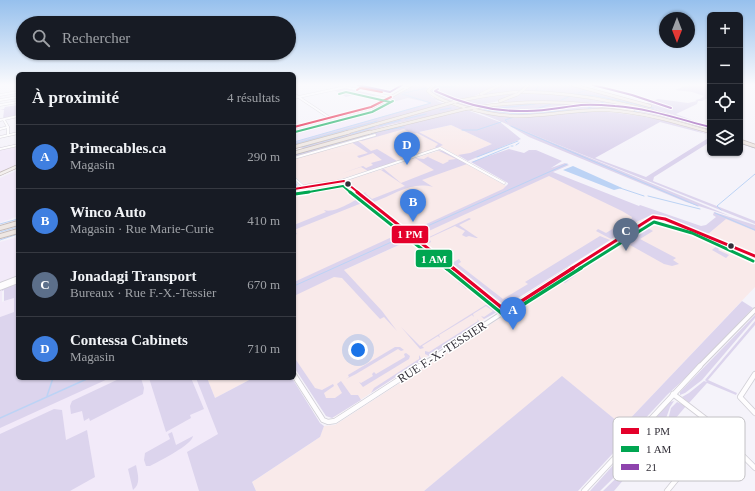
<!DOCTYPE html>
<html lang="fr">
<head>
<meta charset="utf-8">
<style>
	body { margin:0; font-family:"Times New Roman",serif; background:#242831; color:#f1f3f6 }
	.controls { position:absolute; right:12px; top:12px; display:grid; overflow:hidden; border-radius:6px; box-shadow:0 1px 3px #0004 }
	.controls button { width:36px; height:36px; display:grid; place-items:center; padding:0; border:0; border-bottom:1px solid #363941; background:#171b24; color:#f1f3f6; font:20px sans-serif }
	.compass { position:absolute; left:659px; top:12px; width:36px; height:36px; border-radius:50%; background:#171b24; box-shadow:0 1px 3px #0004; rotate:180deg }
	.you { position:absolute; left:358px; top:350px; width:14px; height:14px; margin:-10px; border:3px solid #fff; border-radius:50%; background:#1a73e8; box-shadow:0 0 0 6px #1a73e833 }
	.badge { display:grid; place-items:center; width:26px; height:26px; border-radius:50%; background:#ea580c; color:#fff; font-size:13px; font-weight:700 }
	.pin { position:absolute; translate:-50% -33px; filter:drop-shadow(0 1px 2px #0008) }
	.pin::after { content:''; position:absolute; top:21px; width:14px; height:12px; background:inherit; clip-path:polygon(0 0,100% 0,50% 100%) }
	.list { margin:0; padding:0; list-style:none }
	h2 { display:flex; justify-content:space-between; align-items:center; height:52px; margin:0; padding:0 16px; font-size:17px }
	h2 small { font-size:13px; font-weight:400; color:#9ea1a6 }
	.list li { display:grid; grid-template-columns:26px 1fr auto; gap:12px; align-items:center; box-sizing:border-box; height:64px; padding:0 16px; border-top:1px solid #363941 }
	.list b { display:block; font-size:15px; white-space:nowrap }
	.list p { margin:0; font-size:13px; white-space:nowrap; color:#9ea1a6 }
	.list em { font-size:13px; font-style:normal; color:#9ea1a6 }
	.icon { flex:none; width:22px; height:22px; fill:none; stroke:currentColor; stroke-width:2; stroke-linecap:round; stroke-linejoin:round }
	.map { position:relative; flex:none; width:755px; height:491px; overflow:hidden }
	.search { position:absolute; background:#171b24; box-shadow:0 1px 3px #0004; left:16px; top:16px; width:280px; height:44px; display:flex; align-items:center; gap:10px; box-sizing:border-box; padding:0 14px; border-radius:22px; color:#9ea1a6; font-size:15px }
	.panel { position:absolute; background:#171b24; box-shadow:0 1px 3px #0004; left:16px; top:72px; width:280px; height:308px; border-radius:6px }
	.map>svg:first-child { display:block }
</style>
</head>
<body>
<div class="map">
<svg width="755" height="491" viewBox="0 0 755 491">
	<rect width="100%" height="100%" fill="#f5f3fa"/>
	<g fill="#f2eaf9">
		<path d="M409 98 430 103 294 142V127Z"/>
		<path d="M18 147V165L0 173V150Z"/>
		<path d="M18 170V216L0 223V178Z"/>
		<path d="M18 237V277L0 283V242Z"/>
		<path d="M2 288V302L14 298V312L0 317V289Z"/>
		<path d="M99 378H207L256 491H0V423Z"/>
	</g>
	<g fill="#f9eaea">
		<path d="M451 125 492 144 460 157 441 147 335 181 304 184 294 176V159L377 135 404 129 411 134Z"/>
		<path d="M441 150 510 188 411 231 349 182 352 179Z"/>
		<path d="M549 175 644 219 507 305 502 303 415 235Z"/>
		<path d="M344 183 407 233 294 282V191L311 186Z"/>
		<path d="M722 217 755 231V254L704 232Z"/>
		<path d="M655 218 721 242 755 257V287L623 426 562 377 424 491H256L252 482 320 437 324 426 335 425Z"/>
		<path d="M412 237 498 307 499 310 334 417H328L294 367V293L412 239Z"/>
		<path d="M207 378H253L215 398Z"/>
	</g>
	<g fill="#dcd4ed">
		<path d="M413 85H428L426 88H428V93L432 97 449 103 434 100 445 104 294 145V142L430 103 408 98 378 106Z"/>
		<path d="M435 85H498C486 91 463 103 450 102 442 101 436 96 429 92L430 89Z"/>
		<path d="M501 85H527L520 92 479 95Z"/>
		<path d="M530 85H572L643 104 675 116C655 111 635 104 615 100 585 94 554 93 523 92Z"/>
		<path d="M687 85 710 86V97L702 101H698L697 104 676 114 710 127 620 97 645 104 658 99 688 103 697 101 695 100 700 99 704 96 692 92 675 90Z"/>
		<path d="M344 88 376 95 369 99 354 95 346 97 334 90Z"/>
		<path d="M518 93 499 101 470 107 455 103 481 96Z"/>
		<path d="M522 93C578 93 632 103 685 120 692 123 705 125 710 130 640 108 571 97 498 103Z"/>
		<path d="M545 101C600 106 647 111 700 128L655 117 600 109 522 115 496 113 474 109Z"/>
		<path d="M453 104 451 105 464 109 389 125 306 149 299 147Z"/>
		<path d="M18 105V116L3 119 4 110H0L4 109 5 107Z"/>
		<path d="M467 110 500 122 521 139 468 161 458 155 470 153 492 144 451 125 419 132 443 145 436 148 435 147 438 144 417 133 411 134 404 129 362 141 360 140 376 135 375 134 294 157V154C351 138 409 122 467 110Z"/>
		<path d="M589 111C631 112 669 121 710 132V134L695 130 710 135 660 122 595 158 646 177 710 137V142L654 177 653 181 755 221V224L477 112 517 117Z"/>
		<path d="M503 122 730 216 686 202 529 137Z"/>
		<path d="M358 141 371 151 377 149 397 161 368 171 361 167 340 174 363 166 366 168 373 165 371 163 382 160 373 153 359 158 357 156 368 153 351 142Z"/>
		<path d="M509 149 524 153 529 150H536L562 161 551 168 565 163 569 165 553 172 639 206 640 205 701 226 706 225 716 217 713 215 714 212 755 225V231L726 219 708 234 658 215 649 216 636 222 631 220 632 217 622 211 549 176 420 235H416L411 231 503 189 508 184V183L471 162Z"/>
		<path d="M437 150 444 151 467 164 422 180 433 187C411 181 394 195 374 202L363 193 367 192 365 193 372 199 405 186 381 170 384 169 401 183 434 170 415 158 424 159 429 156 428 157 443 164 449 161 448 160 456 159Z"/>
		<path d="M362 197 367 201 294 230 297 234 294 235V225L326 212 324 210C335 214 354 200 362 197Z"/>
		<path d="M469 218 471 219 459 225 478 238H476L469 236 466 237 462 235 465 231 455 226 429 238 431 242 427 244 423 240Z"/>
		<path d="M624 222 632 226 611 239 596 231 598 229 606 233Z"/>
		<path d="M645 223 652 225 646 227 653 231 640 239 676 258 673 260 679 264 672 266 664 264 621 240Z"/>
		<path d="M405 231 413 238 412 239 344 270 382 311 397 331 384 317 380 319 342 278 334 277 294 296V282Z"/>
		<path d="M600 236 610 240 507 305 502 303 452 263 459 259 461 262 458 264 503 299 528 284 525 282Z"/>
		<path d="M720 243 749 255 750 256 744 259 721 247 718 250 729 255 726 258 712 250Z"/>
		<path d="M612 245 618 247 605 256 602 255 595 259 597 261 588 267 585 266 578 271 580 272 565 283 560 281V279Z"/>
		<path d="M461 278 472 286 469 287 470 289 474 287 498 307 499 311 484 319 481 316 484 317 493 311 486 306 473 314 474 317 472 315 439 335 440 338 438 336 422 346 424 348 420 349 401 327 420 346 487 304 468 288 466 289 458 282Z"/>
		<path d="M18 282V378H110L0 428V317L14 312V298L4 301V290L2 291V288Z"/>
		<path d="M742 301 753 308 693 371 667 395 578 491H424L562 376 623 426Z"/>
		<path d="M755 315V318L702 380 685 393 680 395V392Z"/>
		<path d="M477 319 481 323 429 356 425 354V351L429 352 478 321Z"/>
		<path d="M755 321V325L708 380 737 393 736 395 707 383 689 403 682 397 689 393 704 381 707 382 705 380Z"/>
		<path d="M395 347H400L404 350 401 351 398 349 356 374 346 379 349 377 348 375Z"/>
		<path d="M406 353 410 356 409 359 363 387 359 382 361 383 373 376 372 374 374 372 376 374 405 357 404 354Z"/>
		<path d="M419 355 422 360 371 393 374 388 419 359Z"/>
		<path d="M294 357 315 388 322 390 333 384 334 386 324 393 326 398H335L342 393 337 384 341 381 351 395H358L361 400 332 418 326 416 294 367Z"/>
		<path d="M121 378H141L144 388 143 394 90 421 89 418 84 421 82 411 71 414 70 406 72 401Z"/>
		<path d="M149 378H191L204 409 190 415 191 418 166 432Z"/>
		<path d="M196 378H207L215 398 253 378H292L320 423 324 426 320 437 252 482 256 491H199L187 452 218 434Z"/>
		<path d="M674 401 670 407 664 424 653 431 646 446 600 491H590L670 402Z"/>
		<path d="M677 402 686 406 614 491H603L647 448 656 432 667 424 671 408Z"/>
		<path d="M54 409 62 410 66 440 87 430 95 477 70 491H0V434Z"/>
		<path d="M172 432 176 445 193 436C192 445 159 461 150 466H146L144 460 145 453 170 439 168 434Z"/>
		<path d="M136 465C138 475 141 484 133 490L128 469Z"/>
	</g>
	<path fill="#bcd3f5" d="M573 166 622 188 614 190 563 170Z"/>
	<g fill="none" stroke-linecap="round" stroke-linejoin="round">
		<g stroke="#bcd3f5" stroke-width="1">
			<path d="M539 85 536 90 538 91 596 96 653 108"/>
			<path d="M433 87H452L457 85"/>
			<path d="M593 88 601 85"/>
			<path d="M404 93 427 88"/>
			<path d="M578 93 587 90"/>
			<path d="M561 100 571 96"/>
			<path d="M535 104 484 110 518 114 591 109 633 112"/>
			<path d="M600 104 605 101"/>
			<path d="M588 108 594 106"/>
			<path d="M440 110 451 108"/>
			<path d="M624 110 637 112"/>
			<path d="M524 113 551 104"/>
			<path d="M569 113 587 112"/>
			<path d="M640 115 659 119"/>
			<path d="M405 119 426 114"/>
			<path d="M507 122 505 120 514 117"/>
			<path d="M379 126 401 120"/>
			<path d="M511 126 698 206"/>
			<path d="M705 128 710 129"/>
			<path d="M462 130H477L501 122"/>
			<path d="M351 134 374 127"/>
			<path d="M294 142 431 103 402 94"/>
			<path d="M321 142 347 135"/>
			<path d="M740 143 755 148"/>
			<path d="M294 144 377 121"/>
			<path d="M516 145 519 143"/>
			<path d="M511 146H513"/>
			<path d="M303 147 317 143"/>
			<path d="M294 155 381 131 404 127"/>
			<path d="M477 157 518 141"/>
			<path d="M473 162 509 147"/>
			<path d="M294 181 297 185 294 187"/>
			<path d="M620 188 644 196"/>
			<path d="M294 191H297"/>
			<path d="M648 196 700 209"/>
			<path d="M721 210 717 206 755 174"/>
			<path d="M715 213 755 230"/>
			<path d="M0 224 18 219"/>
			<path d="M0 232 18 227"/>
			<path d="M414 232 567 164"/>
			<path d="M0 240 18 234"/>
			<path d="M294 286 407 235"/>
		</g>
		<g stroke="#bcd3f5" stroke-width="1.5">
			<path d="M47 396 53 378"/>
			<path d="M0 418 89 378"/>
		</g>
		<defs>
			<g id="minor-far3">
				<path d="M395 85 407 88"/>
				<path d="M294 94 330 118"/>
				<path d="M0 95 18 92"/>
				<path d="M294 98 345 87 391 97"/>
				<path d="M0 100 18 97"/>
				<path d="M0 105 18 102"/>
				<path d="M0 120 18 116"/>
				<path d="M4 120 8 127V135"/>
				<path d="M0 129 8 127"/>
				<path d="M0 137 18 133"/>
				<path d="M0 149 18 145"/>
				<path d="M294 158 375 135"/>
				<path d="M294 178 303 186"/>
				<path d="M344 181 359 193"/>
				<path d="M294 189 309 185 341 181 440 148 504 183"/>
			</g>
			<g id="minor-far2">
				<path d="M357 192 454 269"/>
				<path d="M571 269 652 217 665 219 755 256"/>
			</g>
			<g id="minor-far1">
				<path d="M453 268 506 311"/>
				<path d="M0 285 18 278"/>
				<path d="M0 288 18 281"/>
				<path d="M419 367 572 268"/>
				<path d="M699 367 755 310"/>
			</g>
			<g id="minor">
				<path d="M755 374 740 397 755 413"/>
				<path d="M294 375 323 420 328 422 335 421 420 366"/>
				<path d="M673 394 707 420 755 468"/>
				<path d="M584 491 700 366"/>
				<path d="M667 491 689 464 734 446"/>
			</g>
			<path id="major-far1" d="M294 127 373 107 412 85"/>
			<path id="major" d="M0 174 18 166"/>
			<g id="highway-far2">
				<path d="M434 85 428 91C438 100 451 103 464 107 484 113 506 117 527 116 553 115 579 109 606 110 642 112 676 122 710 132"/>
				<path d="M573 85 650 106"/>
				<path d="M523 90 528 85"/>
				<path d="M481 94 500 85"/>
				<path d="M500 101 518 94"/>
				<path d="M454 102C476 97 498 93 520 92 585 91 648 109 710 128"/>
				<path d="M473 108C527 99 579 101 633 110"/>
				<path d="M345 133 447 104"/>
				<path d="M367 133 465 109"/>
			</g>
			<g id="highway-far1">
				<path d="M740 141 755 146"/>
				<path d="M294 147 349 132"/>
				<path d="M294 153 370 132"/>
			</g>
			<g id="highway">
				<path d="M0 228 18 223"/>
				<path d="M0 236 18 231"/>
			</g>
		</defs>
		<use href="#minor-far3" stroke="#d1cfd6" stroke-width="3"/>
		<use href="#minor-far2" stroke="#d1cfd6" stroke-width="5"/>
		<use href="#minor-far1" stroke="#d1cfd6" stroke-width="5.5"/>
		<use href="#minor" stroke="#d1cfd6" stroke-width="6"/>
		<use href="#major-far1" stroke="#c4bbba" stroke-width="3"/>
		<use href="#major" stroke="#c4bbba" stroke-width="4"/>
		<use href="#highway-far2" stroke="#c4bbba" stroke-width="3.5"/>
		<use href="#highway-far1" stroke="#c4bbba" stroke-width="4.5"/>
		<use href="#highway" stroke="#c4bbba" stroke-width="6"/>
		<use href="#minor-far3" stroke="#fefdfe" stroke-width="2"/>
		<use href="#minor-far2" stroke="#fefdfe" stroke-width="3"/>
		<use href="#minor-far1" stroke="#fefdfe" stroke-width="3.5"/>
		<use href="#minor" stroke="#fefdfe" stroke-width="4.5"/>
		<use href="#major-far1" stroke="#f4f0ee" stroke-width="2"/>
		<use href="#major" stroke="#f4f0ee" stroke-width="2.5"/>
		<use href="#highway-far2" stroke="#eee7e3" stroke-width="2.5"/>
		<use href="#highway-far1" stroke="#eee7e3" stroke-width="3"/>
		<use href="#highway" stroke="#eee7e3" stroke-width="4"/>
		<defs>
			<g id="highway-bridge">
				<path d="M518 94 523 90"/>
				<path d="M447 104 454 102"/>
				<path d="M465 109 473 108"/>
			</g>
		</defs>
		<use href="#highway-bridge" stroke="#c4bbba" stroke-width="3.5" stroke-linecap="butt"/>
		<use href="#highway-bridge" stroke="#eee7e3" stroke-width="2.5"/>
		<defs>
			<g id="bus-1-far2">
				<path d="M362 87 382 92 360 88Z"/>
				<path d="M357 90 360 88"/>
				<path d="M294 127 371 107 391 97"/>
				<path d="M294 189 344 181 359 193"/>
			</g>
			<g id="bus-1-far1">
				<path d="M357 192 454 269"/>
				<path d="M571 269 653 217 665 219 755 256"/>
			</g>
			<path id="bus-1" d="M453 268 506 311 573 268"/>
			<g id="bus-2-far2">
				<path d="M339 94 346 92 390 102"/>
				<path d="M295 132 372 112 393 101"/>
				<path d="M303 193 343 186 351 193"/>
			</g>
			<g id="bus-2-far1">
				<path d="M350 192 447 269"/>
				<path d="M295 194 309 192"/>
				<path d="M579 269 654 222 692 233 753 261"/>
			</g>
			<path id="bus-2" d="M446 268 505 316 581 268"/>
			<g id="bus-3">
				<path d="M358 85 390 92 402 85"/>
				<path d="M593 85 632 95 671 108"/>
				<path d="M438 89 435 91C463 104 496 112 527 111 545 111 563 107 581 105 592 104 604 105 615 106 647 108 679 119 710 127"/>
			</g>
		</defs>
		<use href="#bus-1-far2" stroke="#fff" stroke-width="4"/>
		<use href="#bus-1-far1" stroke="#fff" stroke-width="6"/>
		<use href="#bus-1" stroke="#fff" stroke-width="6"/>
		<use href="#bus-2-far2" stroke="#fff" stroke-width="4"/>
		<use href="#bus-2-far1" stroke="#fff" stroke-width="6"/>
		<use href="#bus-2" stroke="#fff" stroke-width="6"/>
		<use href="#bus-3" stroke="#fff" stroke-width="4"/>
		<use href="#bus-1-far2" stroke="#e4002b" stroke-width="2"/>
		<use href="#bus-1-far1" stroke="#e4002b" stroke-width="3"/>
		<use href="#bus-1" stroke="#e4002b" stroke-width="3.5"/>
		<use href="#bus-2-far2" stroke="#00a651" stroke-width="2"/>
		<use href="#bus-2-far1" stroke="#00a651" stroke-width="3"/>
		<use href="#bus-2" stroke="#00a651" stroke-width="3.5"/>
		<use href="#bus-3" stroke="#8e44ad" stroke-width="2"/>
	</g>
	<linearGradient id="sky" x2="0" y2="1"><stop stop-color="#96c0ed"/><stop offset="0.55" stop-color="#fafafd"/><stop offset="1" stop-color="#fafafd" stop-opacity="0"/></linearGradient>
	<rect width="755" height="154" fill="url(#sky)"/>
	<g fill="#333039" stroke="#fff" stroke-width="1.5">
		<circle cx="348" cy="184" r="3.5"/>
		<circle cx="731" cy="246" r="3.5"/>
	</g>
	<g text-anchor="middle" stroke-width="3" stroke-linejoin="round" paint-order="stroke">
		<g font-size="12" fill="#333039" stroke="#fff">
			<text transform="translate(442 352) rotate(-33)" y="4">RUE F.-X.-TESSIER</text>
		</g>
	</g>
	<rect x="613" y="417" width="132" height="64" rx="6" fill="#fff" stroke="#c2c1c4" stroke-width="1"/>
	<rect x="621" y="428" width="18" height="6" fill="#e4002b"/>
	<rect x="621" y="446" width="18" height="6" fill="#00a651"/>
	<rect x="621" y="464" width="18" height="6" fill="#8e44ad"/>
	<g font-size="11" fill="#333039">
		<text x="646" y="435">1 PM</text>
		<text x="646" y="453">1 AM</text>
		<text x="646" y="471">21</text>
	</g>
	<g stroke="#fff" stroke-width="1.5">
		<rect x="391" y="225" width="38" height="19" rx="4" fill="#e4002b"/>
		<rect x="415" y="249" width="38" height="19" rx="4" fill="#00a651"/>
	</g>
	<g font-size="11" text-anchor="middle" font-weight="bold" fill="#fff">
		<text x="410" y="238">1 PM</text>
		<text x="434" y="263">1 AM</text>
	</g>
</svg>
<div class="controls">
<button>+</button>
<button>−</button>
<button><svg class="icon" aria-label="locate" viewBox="0 0 24 24"><circle cx="12" cy="12" r="6"/><path d="M12 2v4M12 18v4M2 12h4M18 12h4"/></svg></button>
<button><svg class="icon" aria-label="layers" viewBox="0 0 24 24"><path d="M12 4l9 5-9 5-9-5zM3 14l9 5 9-5"/></svg></button>
</div>
<svg class="compass" viewBox="-18 -18 36 36"><path d="M0-13l5 13h-10z" fill="#e53935"/><path d="M0 13l5-13h-10z" fill="#9ea1a6"/></svg>
<div class="you"></div>
<div class="pin badge" style="left:513px;top:330px;background:#3f7fe0">A</div>
<div class="pin badge" style="left:413px;top:222px;background:#3f7fe0">B</div>
<div class="pin badge" style="left:626px;top:251px;background:#5c6f8a">C</div>
<div class="pin badge" style="left:407px;top:165px;background:#3f7fe0">D</div>
<div class="search"><svg class="icon" aria-label="search" viewBox="0 0 24 24"><circle cx="10" cy="10" r="6"/><path d="M15 15l6 6"/></svg>Rechercher</div>
<section class="panel">
<h2>À proximité<small>4 résultats</small></h2>
<ul class="list">
<li><span class="badge" style="background:#3f7fe0">A</span><div><b>Primecables.ca</b><p>Magasin</p></div><em>290 m</em></li>
<li><span class="badge" style="background:#3f7fe0">B</span><div><b>Winco Auto</b><p>Magasin · Rue Marie-Curie</p></div><em>410 m</em></li>
<li><span class="badge" style="background:#5c6f8a">C</span><div><b>Jonadagi Transport</b><p>Bureaux · Rue F.-X.-Tessier</p></div><em>670 m</em></li>
<li><span class="badge" style="background:#3f7fe0">D</span><div><b>Contessa Cabinets</b><p>Magasin</p></div><em>710 m</em></li>
</ul>
</section>
</div>
</body>
</html>
